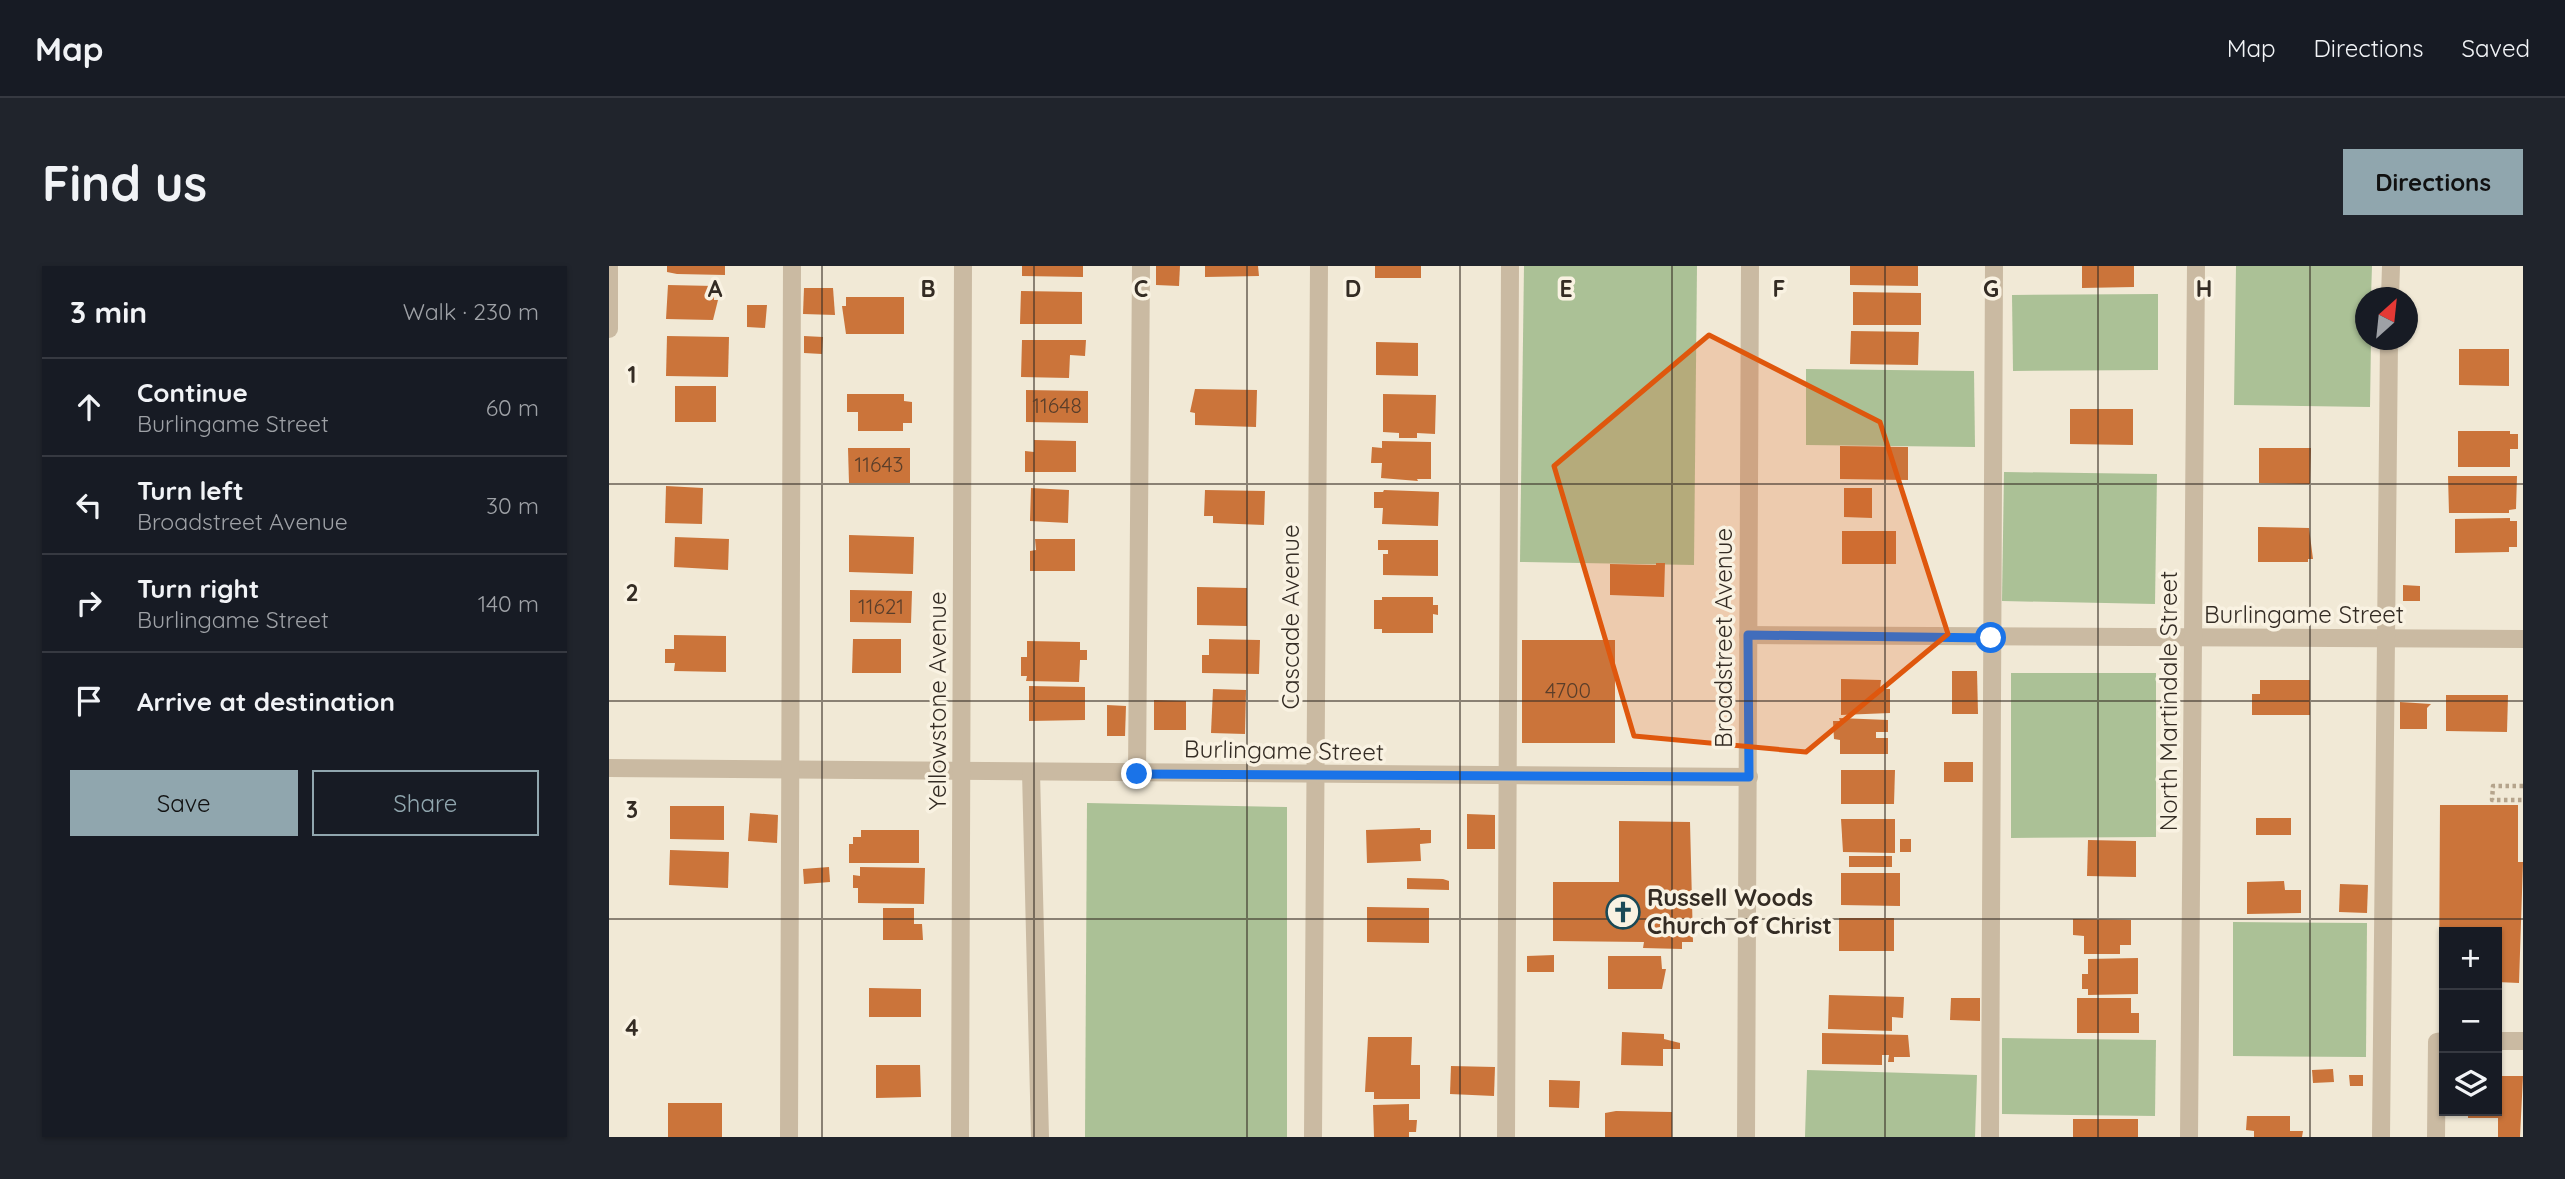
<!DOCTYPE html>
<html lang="en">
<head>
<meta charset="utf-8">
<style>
	body { margin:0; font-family:Quicksand,sans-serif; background:#20242c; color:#f1f3f6 }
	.controls { position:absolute; right:21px; bottom:21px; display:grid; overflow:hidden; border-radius:0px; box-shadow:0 2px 5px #0004 }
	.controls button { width:63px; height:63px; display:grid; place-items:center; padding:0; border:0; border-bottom:2px solid #363941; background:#171b24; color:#f1f3f6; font:35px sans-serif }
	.compass { position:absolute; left:1746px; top:21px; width:63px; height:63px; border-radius:50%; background:#171b24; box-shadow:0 2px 5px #0004; rotate:27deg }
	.stop { position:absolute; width:21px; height:21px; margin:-16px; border:5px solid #1a73e8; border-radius:50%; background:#fff }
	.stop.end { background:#1a73e8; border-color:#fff; box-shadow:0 2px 7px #0008 }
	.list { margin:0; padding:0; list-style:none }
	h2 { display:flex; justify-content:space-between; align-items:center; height:91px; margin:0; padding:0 28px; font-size:30px }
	h2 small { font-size:23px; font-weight:400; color:#9ea1a6 }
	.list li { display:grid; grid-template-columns:46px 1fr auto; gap:21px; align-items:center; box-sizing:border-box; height:98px; padding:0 28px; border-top:2px solid #363941 }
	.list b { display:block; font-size:26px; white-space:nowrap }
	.list p { margin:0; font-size:23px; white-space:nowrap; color:#9ea1a6 }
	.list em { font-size:23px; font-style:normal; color:#9ea1a6 }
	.actions { display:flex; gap:14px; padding:21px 28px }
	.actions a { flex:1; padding:16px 0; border:2px solid #90a6ae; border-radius:0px; text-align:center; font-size:24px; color:#90a6ae }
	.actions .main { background:#90a6ae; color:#111 }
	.icon { flex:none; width:38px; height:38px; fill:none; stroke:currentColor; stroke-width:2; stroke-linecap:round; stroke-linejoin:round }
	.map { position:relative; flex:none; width:1914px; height:871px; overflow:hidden; border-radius:0px }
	header { display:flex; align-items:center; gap:42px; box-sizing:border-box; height:98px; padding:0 35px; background:#171b24; border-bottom:2px solid #363941 }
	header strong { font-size:33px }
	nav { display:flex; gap:38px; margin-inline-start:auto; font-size:24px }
	.intro { display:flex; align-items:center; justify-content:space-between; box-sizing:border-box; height:168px; padding:0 42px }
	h1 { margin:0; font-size:49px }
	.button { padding:18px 32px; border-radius:0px; background:#90a6ae; color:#111; font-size:24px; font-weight:700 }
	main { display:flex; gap:42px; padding:0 42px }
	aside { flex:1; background:#171b24; border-radius:0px; box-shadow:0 2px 5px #0004 }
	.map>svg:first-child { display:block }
</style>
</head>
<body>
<header>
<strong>Map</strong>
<nav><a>Map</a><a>Directions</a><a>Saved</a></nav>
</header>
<div class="intro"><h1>Find us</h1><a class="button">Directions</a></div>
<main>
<aside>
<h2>3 min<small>Walk · 230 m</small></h2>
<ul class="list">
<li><svg class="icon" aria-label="ahead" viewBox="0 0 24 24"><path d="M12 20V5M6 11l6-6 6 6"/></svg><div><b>Continue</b><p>Burlingame Street</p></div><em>60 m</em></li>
<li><svg class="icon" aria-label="left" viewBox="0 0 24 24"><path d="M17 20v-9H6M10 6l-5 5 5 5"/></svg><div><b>Turn left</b><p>Broadstreet Avenue</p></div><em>30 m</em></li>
<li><svg class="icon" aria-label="right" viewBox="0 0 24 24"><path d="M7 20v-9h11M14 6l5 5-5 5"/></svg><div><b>Turn right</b><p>Burlingame Street</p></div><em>140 m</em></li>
<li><svg class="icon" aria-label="arrive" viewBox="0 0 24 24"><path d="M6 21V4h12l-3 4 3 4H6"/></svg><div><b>Arrive at destination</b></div></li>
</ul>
<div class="actions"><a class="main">Save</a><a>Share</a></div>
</aside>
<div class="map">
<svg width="1914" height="871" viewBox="0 0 1914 871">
	<rect width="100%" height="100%" fill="#f1e9d6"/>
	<g fill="#abc196">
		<path d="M915 0H1088L1085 299 911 296Z"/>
		<path d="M1627 0H1763L1762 31 1756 32V74H1762L1761 141 1625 139Z"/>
		<path d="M1549 28V104L1404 105 1403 29Z"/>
		<path d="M1197 103 1365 105 1366 181 1197 179Z"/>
		<path d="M1395 206 1548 208 1546 338 1393 335Z"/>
		<path d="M1402 407H1547V571L1402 572Z"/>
		<path d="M478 537 678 541V871H476Z"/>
		<path d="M1624 656 1758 657 1757 791 1624 790Z"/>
		<path d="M1393 772 1547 774 1546 850 1393 848Z"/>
		<path d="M1198 804 1368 809 1366 871H1196Z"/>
	</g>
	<g fill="#cb743a">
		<path d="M58 0H116V9L68 8 58 6Z"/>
		<path d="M413 0H474V11L413 10Z"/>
		<path d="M547 0H571L570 20 547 19Z"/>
		<path d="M596 0H649L650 10 596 11Z"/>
		<rect x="766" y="0" width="46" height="12"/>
		<path d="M1241 0H1309V20L1241 19Z"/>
		<path d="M1473 0H1525V21L1473 22Z"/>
		<path d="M59 19 105 20V34H109L104 54 57 53Z"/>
		<path d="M195 22H224L226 49 194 48Z"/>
		<path d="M412 25 473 26V58H411Z"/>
		<path d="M1244 26 1312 27V59H1244Z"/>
		<path d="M237 31H295V68H237L233 40H237Z"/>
		<path d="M138 39H158L156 62 138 61Z"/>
		<path d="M1242 65 1310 66 1309 99 1241 98Z"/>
		<path d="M58 70 120 71 119 111 57 110Z"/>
		<path d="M195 70 214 71 213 88 195 87Z"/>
		<path d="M413 74H477L476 90 461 89 460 112 412 111Z"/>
		<path d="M767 76 809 77V110L767 109Z"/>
		<path d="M1850 83H1900V120L1850 119Z"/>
		<rect x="66" y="120" width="41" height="36"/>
		<path d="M586 123 648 124 647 161 586 159V147L581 146Z"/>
		<path d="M417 124 479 125V157L417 156Z"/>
		<path d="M238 128H295V135L303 136V157H294V165H249V146H238Z"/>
		<path d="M774 128 827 129 826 168 808 167V172H790V167L774 166Z"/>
		<path d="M1461 143H1524V179L1461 178Z"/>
		<path d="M1849 165H1901V168H1909V183H1901V201H1849Z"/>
		<path d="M425 174 467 175V206H416V185L425 186Z"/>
		<path d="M773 175 822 176V213H808L809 215 772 212 773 197H762L763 181 773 182Z"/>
		<path d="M1231 180 1299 181V214L1231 213Z"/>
		<path d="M239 182H301V217H240Z"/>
		<path d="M1650 182H1702L1701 218 1650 217Z"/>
		<path d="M1839 210H1908L1907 243 1900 244V247H1840Z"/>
		<path d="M57 220 94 222 93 258 56 257Z"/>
		<path d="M422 222 460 224 459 257 421 255Z"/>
		<path d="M1235 222H1263V252L1235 251Z"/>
		<path d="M596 224 656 225 655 259 604 257V250H595Z"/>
		<path d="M775 224 830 226 829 260 773 258 774 242H765V226H774Z"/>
		<path d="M1901 252V255H1908V281H1900V286L1846 287V253Z"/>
		<path d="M1649 261 1700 262 1704 293H1699V296H1649Z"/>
		<rect x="1233" y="265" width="54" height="33"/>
		<path d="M240 269 305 271 304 308 240 306Z"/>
		<path d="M66 271 120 273 119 304 65 301Z"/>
		<path d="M426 273H466V305H421V285L427 284Z"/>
		<path d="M769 274H829V310L774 309V288H779V284H769Z"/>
		<path d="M1047 297H1056L1055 331 1001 329V298L1047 299Z"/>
		<path d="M1794 319 1811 320V335H1794Z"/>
		<path d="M588 321 638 322V360L588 359Z"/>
		<path d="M241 324 303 325 302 357 241 356Z"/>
		<path d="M773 331H824V339H829V349L824 348V367H773V363H765V334H773Z"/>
		<path d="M65 369 117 370V406L65 405 66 397H56V383H65Z"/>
		<path d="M244 373H292V407H243Z"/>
		<path d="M600 373 651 374 650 408 593 407V389H600Z"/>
		<rect x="913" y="374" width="93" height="103"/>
		<path d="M418 375 471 376V384H478V394H471L470 416 417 415 418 410H412V391H418Z"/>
		<path d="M1343 405H1368L1369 448H1343Z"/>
		<path d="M1232 413 1272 414 1271 423H1281V447L1232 449Z"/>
		<path d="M1651 414H1701V449H1643V428H1651Z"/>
		<path d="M420 420 476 421V454L420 455Z"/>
		<path d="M604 423 637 424 636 468 602 467Z"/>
		<path d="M1837 429H1899L1898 466 1837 465Z"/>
		<path d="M545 434 577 435V464H545Z"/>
		<path d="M1791 436 1822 438 1818 442V463H1791Z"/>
		<path d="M498 439 517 440 516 470H498Z"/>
		<path d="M1230 452 1279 454V466H1267V472H1279V488H1231V474L1225 473 1224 455H1231Z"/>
		<rect x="1335" y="496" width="29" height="20"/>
		<path d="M1232 504H1286L1285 538H1232Z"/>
		<path d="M1831 539H1909V596H1914L1910 717 1888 716V666H1835V716H1830Z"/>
		<path d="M61 540H115V574L61 573Z"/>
		<path d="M141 547 169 549 168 577 139 575Z"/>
		<path d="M858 548 886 549V583H858Z"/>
		<rect x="1647" y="552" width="35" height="17"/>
		<path d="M1232 553H1286V587L1234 586Z"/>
		<path d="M1010 555 1081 556 1084 676H1073V683L1034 682 1035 676 944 675V616H1010Z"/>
		<path d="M811 562V564H822V577L811 578 812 595 758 597 757 564Z"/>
		<path d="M252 564H310V597H240V578H244V571H252Z"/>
		<rect x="1291" y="573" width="11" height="13"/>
		<path d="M1479 574 1527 575V611L1478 610Z"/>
		<path d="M61 584 120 586 119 622 60 619Z"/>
		<rect x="1240" y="590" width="43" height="11"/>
		<path d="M220 601 221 616 195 618 194 603Z"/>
		<path d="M251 601 316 602 315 638 249 637V622H244V609L251 610Z"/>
		<path d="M1232 607H1291V640L1232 639Z"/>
		<path d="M798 612 834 613 840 615V624L798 623Z"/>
		<path d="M1675 615 1676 624H1692V647L1638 648V616Z"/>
		<path d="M1731 618 1759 619 1758 647 1730 646Z"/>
		<path d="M758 641 820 642V677L758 676Z"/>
		<path d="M274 642H305V658H313L314 674H274Z"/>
		<rect x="1230" y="652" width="55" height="33"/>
		<path d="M1464 653 1522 654V679H1511V688H1475V670L1464 669Z"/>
		<path d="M945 689V706H918V690Z"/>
		<path d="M999 690H1052L1053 703H1057L1053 723H999Z"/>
		<path d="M1529 692V728L1479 729V723H1473V708H1479V693Z"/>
		<path d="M260 722 312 723V751H260Z"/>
		<path d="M1220 729 1295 731 1294 752 1283 751V765L1219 763Z"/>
		<path d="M1342 732H1371V755L1341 754Z"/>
		<path d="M1468 732H1522V747H1530V767H1468Z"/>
		<path d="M1013 766 1055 768V773L1071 777V783H1054V800L1012 799Z"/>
		<path d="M1213 767 1299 769 1301 791H1285V796H1279L1280 789H1273V799L1213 798Z"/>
		<path d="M759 771H803L802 799H811V833H765V826H756Z"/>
		<path d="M267 799H311L312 831 267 832Z"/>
		<path d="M842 800 886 801 885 830 841 828Z"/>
		<path d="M1724 803 1725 816 1704 817 1703 804Z"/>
		<path d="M1740 809H1754V820H1741Z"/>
		<path d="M1888 810H1914L1911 871H1889V852H1859V845H1888Z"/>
		<path d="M940 814 971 815 970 842 940 841Z"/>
		<rect x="59" y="837" width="54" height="34"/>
		<path d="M800 838V854H808L807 866H800V871H765L764 839Z"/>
		<path d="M1007 845 1063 846V871H996V847Z"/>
		<path d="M1638 850H1681V865H1694L1693 871H1645V865L1637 864Z"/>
		<rect x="1464" y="853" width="65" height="18"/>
	</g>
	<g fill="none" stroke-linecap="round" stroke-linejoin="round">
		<path stroke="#b5a48c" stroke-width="4.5" stroke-dasharray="3.5 3.5" stroke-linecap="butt" d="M1914 520H1884L1883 534H1914"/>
		<g stroke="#cabaa2" stroke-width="18">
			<path d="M1781 32 1782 0"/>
			<path d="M0 63V0"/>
			<path d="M1139 369 1914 373"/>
			<path d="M0 502 1140 511"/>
			<path d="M422 506 431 871"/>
			<path d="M528 508 532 0"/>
			<path d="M1888 775H1914"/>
			<path d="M180 871 183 0"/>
			<path d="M351 871 354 0"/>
			<path d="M704 871 710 0"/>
			<path d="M897 871 901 0"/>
			<path d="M1137 871 1141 0"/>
			<path d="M1381 871 1385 0"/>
			<path d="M1580 871 1587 0"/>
			<path d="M1772 871 1780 74"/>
			<path d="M1827 871 1828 776 1835 775"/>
		</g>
	</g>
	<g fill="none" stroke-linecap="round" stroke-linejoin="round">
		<path stroke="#1a73e8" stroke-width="9" d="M528 508 1140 511 1139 369 1382 372"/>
	</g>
	<path fill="#df570d" fill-opacity="0.2" stroke="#df570d" stroke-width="5" stroke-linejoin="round" d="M1100 69 1271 156 1339 368 1197 486 1025 470 945 200Z"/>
	<path fill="none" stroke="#342c24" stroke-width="2" stroke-opacity="0.55" d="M213 0V871M425 0V871M638 0V871M851 0V871M1063 0V871M1276 0V871M1489 0V871M1701 0V871M0 218H1914M0 435H1914M0 653H1914"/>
	<defs>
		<symbol id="church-ring" viewBox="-11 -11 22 22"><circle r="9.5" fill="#f9f2e2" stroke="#194956" stroke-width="1.5"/><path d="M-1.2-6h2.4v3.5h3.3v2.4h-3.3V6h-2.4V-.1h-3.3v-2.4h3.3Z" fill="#194956"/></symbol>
	</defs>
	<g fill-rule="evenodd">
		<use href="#church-ring" x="995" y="627" width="38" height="38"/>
	</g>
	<g text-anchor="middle" stroke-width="7" stroke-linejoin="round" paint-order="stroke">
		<g font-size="21" fill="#5a3e2a">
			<text x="448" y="147">11648</text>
			<text x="270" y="206">11643</text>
			<text x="272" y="348">11621</text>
			<text x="959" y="432">4700</text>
		</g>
		<g font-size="24" fill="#342c24" stroke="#f9f2e2">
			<text x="1695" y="357">Burlingame Street</text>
			<text transform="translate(682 351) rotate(-90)" y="8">Cascade Avenue</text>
			<text transform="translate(1115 372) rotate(-90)" y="8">Broadstreet Avenue</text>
			<text transform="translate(329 435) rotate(-90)" y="8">Yellowstone Avenue</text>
			<text transform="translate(1560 435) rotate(-90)" y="8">North Martindale Street</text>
			<text transform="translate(675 485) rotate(1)" y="8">Burlingame Street</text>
		</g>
		<g font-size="24" font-weight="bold" fill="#342c24" stroke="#f9f2e2" text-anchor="start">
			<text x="1038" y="640">Russell Woods<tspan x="1038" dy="28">Church of Christ</tspan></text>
		</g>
	</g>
	<g font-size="23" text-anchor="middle" font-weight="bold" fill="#342c24" stroke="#f9f2e2" stroke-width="7" stroke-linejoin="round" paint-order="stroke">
		<text x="106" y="31">A</text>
		<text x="319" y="31">B</text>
		<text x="532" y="31">C</text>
		<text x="744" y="31">D</text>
		<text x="957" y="31">E</text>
		<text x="1170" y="31">F</text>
		<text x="1382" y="31">G</text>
		<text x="1595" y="31">H</text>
		<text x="23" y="117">1</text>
		<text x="23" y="335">2</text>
		<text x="23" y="552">3</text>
		<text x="23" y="770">4</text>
	</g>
</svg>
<div class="controls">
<button>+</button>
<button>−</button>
<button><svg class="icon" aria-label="layers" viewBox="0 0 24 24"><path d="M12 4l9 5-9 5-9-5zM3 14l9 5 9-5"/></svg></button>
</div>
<svg class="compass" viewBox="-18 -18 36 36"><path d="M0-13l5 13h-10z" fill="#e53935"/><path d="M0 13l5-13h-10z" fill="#9ea1a6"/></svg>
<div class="stop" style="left:1382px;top:372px"></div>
<div class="stop end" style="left:528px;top:508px"></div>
</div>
</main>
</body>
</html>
